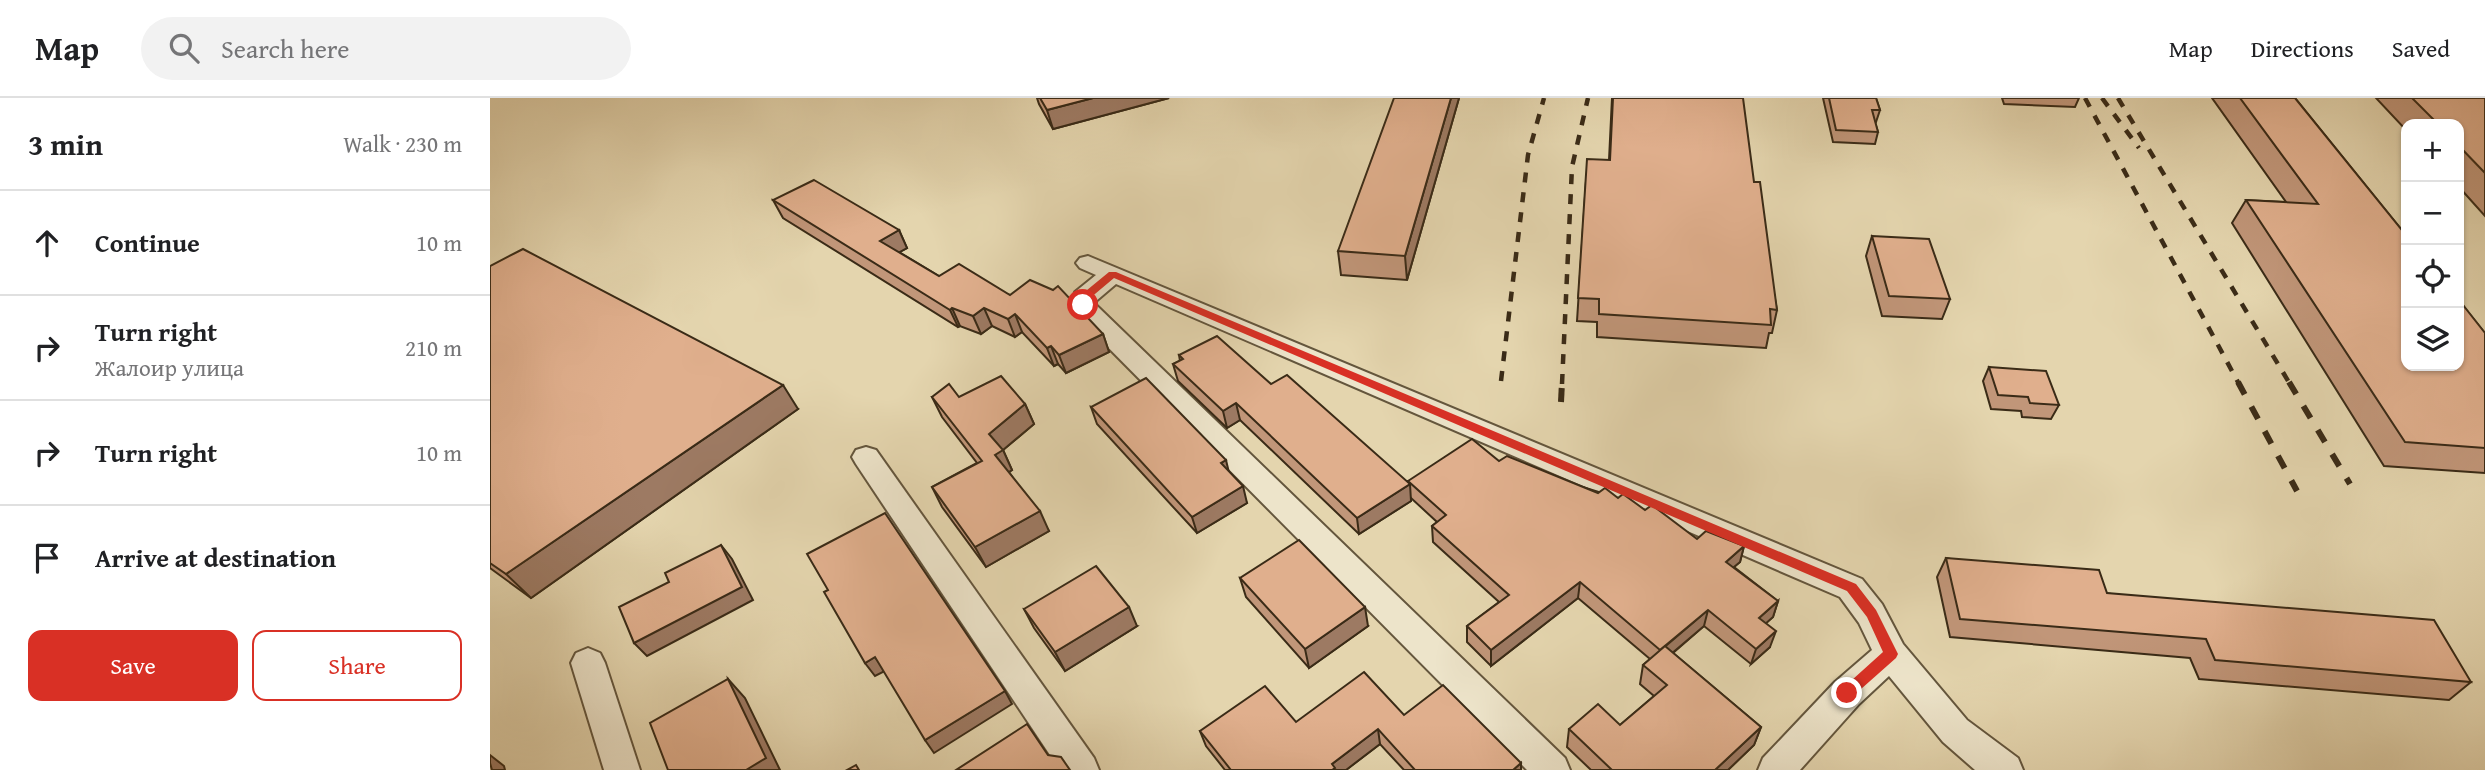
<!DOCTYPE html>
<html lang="en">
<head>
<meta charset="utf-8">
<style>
	body { margin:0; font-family:"Gentium Book Plus",serif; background:#f2f2f2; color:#202124 }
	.controls { position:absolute; right:21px; top:21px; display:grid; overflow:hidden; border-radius:14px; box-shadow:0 2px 5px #0004 }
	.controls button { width:63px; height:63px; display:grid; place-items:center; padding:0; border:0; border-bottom:2px solid #e0e0e0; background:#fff; color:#202124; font:35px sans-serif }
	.stop { position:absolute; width:21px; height:21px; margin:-16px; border:5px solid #d93025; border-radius:50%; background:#fff }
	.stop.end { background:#d93025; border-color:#fff; box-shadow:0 2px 7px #0008 }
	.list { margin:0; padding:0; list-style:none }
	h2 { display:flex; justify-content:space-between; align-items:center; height:91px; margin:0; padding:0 28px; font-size:30px }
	h2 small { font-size:23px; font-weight:400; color:#757577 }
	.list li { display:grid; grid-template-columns:46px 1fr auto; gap:21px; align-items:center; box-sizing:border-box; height:105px; padding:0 28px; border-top:2px solid #e0e0e0 }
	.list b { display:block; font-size:26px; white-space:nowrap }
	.list p { margin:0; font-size:23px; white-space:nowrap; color:#757577 }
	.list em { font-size:23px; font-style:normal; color:#757577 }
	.actions { display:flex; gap:14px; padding:21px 28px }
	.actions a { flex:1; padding:16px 0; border:2px solid #d93025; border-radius:14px; text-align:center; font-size:24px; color:#d93025 }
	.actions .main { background:#d93025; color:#fff }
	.icon { flex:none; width:38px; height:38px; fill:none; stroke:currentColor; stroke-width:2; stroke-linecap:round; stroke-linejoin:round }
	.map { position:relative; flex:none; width:1995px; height:672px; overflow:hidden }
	header { display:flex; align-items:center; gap:42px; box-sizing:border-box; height:98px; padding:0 35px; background:#fff; border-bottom:2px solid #e0e0e0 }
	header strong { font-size:33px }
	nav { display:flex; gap:38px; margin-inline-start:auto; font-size:24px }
	.search { width:490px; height:63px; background:#f2f2f2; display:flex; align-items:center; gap:18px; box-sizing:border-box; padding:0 24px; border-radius:38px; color:#757577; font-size:26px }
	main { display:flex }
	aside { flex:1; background:#fff }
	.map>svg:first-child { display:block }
</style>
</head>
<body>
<header>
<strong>Map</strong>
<div class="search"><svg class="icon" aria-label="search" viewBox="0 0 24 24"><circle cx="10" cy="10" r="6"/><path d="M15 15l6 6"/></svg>Search here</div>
<nav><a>Map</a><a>Directions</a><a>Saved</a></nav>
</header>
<main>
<aside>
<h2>3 min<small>Walk · 230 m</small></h2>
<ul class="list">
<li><svg class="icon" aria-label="ahead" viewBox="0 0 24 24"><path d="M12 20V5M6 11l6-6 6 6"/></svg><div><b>Continue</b></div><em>10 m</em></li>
<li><svg class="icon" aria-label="right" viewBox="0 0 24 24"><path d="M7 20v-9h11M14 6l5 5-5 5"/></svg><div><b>Turn right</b><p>Жалоир улица</p></div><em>210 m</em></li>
<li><svg class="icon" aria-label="right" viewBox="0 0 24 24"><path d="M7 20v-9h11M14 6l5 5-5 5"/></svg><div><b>Turn right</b></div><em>10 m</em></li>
<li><svg class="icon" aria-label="arrive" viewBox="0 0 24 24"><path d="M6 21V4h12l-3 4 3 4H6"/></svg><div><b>Arrive at destination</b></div></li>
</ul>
<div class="actions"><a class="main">Save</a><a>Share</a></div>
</aside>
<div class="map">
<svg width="1995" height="672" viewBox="0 0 1995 672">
	<rect width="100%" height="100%" fill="#e4d5ae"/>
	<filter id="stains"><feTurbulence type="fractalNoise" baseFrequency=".00286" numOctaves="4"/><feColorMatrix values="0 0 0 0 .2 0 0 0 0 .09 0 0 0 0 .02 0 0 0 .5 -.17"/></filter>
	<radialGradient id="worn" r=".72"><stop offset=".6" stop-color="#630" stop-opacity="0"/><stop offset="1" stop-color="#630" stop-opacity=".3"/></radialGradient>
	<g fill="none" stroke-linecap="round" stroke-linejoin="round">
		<defs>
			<g id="street">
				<path d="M598 158 1372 481 1392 506 1413 546 1477 622 1528 660 1533 672H1485L1453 644 1399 578 1369 606 1310 672H1268L1273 660 1345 584 1382 552 1369 525 1350 499 626 186 606 203V207L1075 660 1080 672H1037L588 219 581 207 585 194 606 177 590 170 586 165 590 160Z"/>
				<path d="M376 349 386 352 604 660 609 672H570L366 366 362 359 366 352Z"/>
				<path d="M98 550 110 555 115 565 150 672H114L81 565 86 555Z"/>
			</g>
		</defs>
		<use href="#street" stroke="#64563d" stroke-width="4"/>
		<use href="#street" fill="#ede4ca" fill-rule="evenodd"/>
		<g stroke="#3a2b17" stroke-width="4.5" stroke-dasharray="10 10" stroke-linecap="butt">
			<path d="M1595 0 1749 286"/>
			<path d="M1612 0 1649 50"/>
			<path d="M1628 0 1800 286"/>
			<path d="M1011 283 1038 57 1054 0"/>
			<path d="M1072 286 1082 69 1098 0"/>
		</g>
		<g stroke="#3a2b17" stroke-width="6" stroke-dasharray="14 14" stroke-linecap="butt">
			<path d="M1748 284 1807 393"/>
			<path d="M1799 284 1860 386"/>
			<path d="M1071 304 1072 284"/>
		</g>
	</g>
	<g fill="#c19679" stroke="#3a2b17" stroke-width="2">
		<path d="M547 0H679L563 31 549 6Z"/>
		<path d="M969 0 917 182 851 177 848 153Z"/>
		<path d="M1122 0 1264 84 1287 212 1282 235H1279L1276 250 1107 239V224L1087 223 1096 83 1119 62Z"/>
		<path d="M1333 0H1386L1390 12 1386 24H1385L1388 34 1385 46 1343 44Z"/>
		<path d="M1512 0H1589L1585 9 1514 6Z"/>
		<path d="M1722 0H1805L1995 235V375L1894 368 1742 125 1756 102 1796 104Z"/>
		<path d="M1886 0H1995V118L1969 89V26H1916V32Z"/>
		<path d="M283 102 409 132 417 150 409 154 449 178 520 197 613 236 619 254 576 275 568 266 564 268 532 234 525 239 502 228 491 236 470 228 468 229 293 120Z"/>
		<path d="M1382 138 1460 201 1452 221 1392 218 1376 158Z"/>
		<path d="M0 168 308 311 41 500 0 470Z"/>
		<path d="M689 257 781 286 918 385V383L1009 363 1128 400 1155 412 1207 441 1254 448 1250 464 1244 469 1288 503 1283 519 1276 525 1280 549 1261 566 1214 528 1183 555 1271 629 1264 647 1238 672H1101L1077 649 1079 631 1130 627 1164 598 1150 586 1153 567 1160 561 1088 500 1001 568 977 544V528L1009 504 943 444 942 428 947 424 921 400V403L869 436 750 322 737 330 688 283 683 266 690 263Z"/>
		<path d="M1499 269 1569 307 1561 321 1532 319 1531 313 1501 311 1493 283Z"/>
		<path d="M442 299H469L535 306 544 326 513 352 522 372 519 374 559 433 496 469 452 409 442 389 487 365 452 319Z"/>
		<path d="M601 309 739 375 757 405 707 435 607 326Z"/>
		<path d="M1456 460 1617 495 1981 584 1959 602 1709 581 1700 560 1460 539 1447 479Z"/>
		<path d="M750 480 878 528 819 570 756 499Z"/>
		<path d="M534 511 647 528 575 573 544 530Z"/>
		<path d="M914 617 1031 672H914L890 646 856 672H735L716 648 710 633 806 624Z"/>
	</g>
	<g fill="#9d7a63" stroke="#3a2b17" stroke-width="2">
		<path d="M603 0H679L563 31 557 12Z"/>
		<path d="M961 0H969L917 182 915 158Z"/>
		<path d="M409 132 417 150 399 160 390 143Z"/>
		<path d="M462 210 470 228 468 229 460 212Z"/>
		<path d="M494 210 502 228 491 236 483 218Z"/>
		<path d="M525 216 532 234 525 239 518 221Z"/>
		<path d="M613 236 619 254 576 275 569 257Z"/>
		<path d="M561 248 568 266 564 268 557 250Z"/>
		<path d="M293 287 308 311 41 500 16 476Z"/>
		<path d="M746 305 750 322 737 330 733 313Z"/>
		<path d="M535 306 544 326 513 352 522 372 514 377 505 357 499 336Z"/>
		<path d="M736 362 740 379 731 365Z"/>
		<path d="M920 386 921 403 869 436 867 420Z"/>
		<path d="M753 388 757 405 707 435 702 419Z"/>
		<path d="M550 413 559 433 496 469 485 449Z"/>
		<path d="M231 447 242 461 263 502 157 558 144 545Z"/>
		<path d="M1254 448 1250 464 1232 479 1236 464Z"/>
		<path d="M1090 484 1088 500 1001 568V552Z"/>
		<path d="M1288 503 1283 519 1264 536 1269 520Z"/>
		<path d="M639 509 647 528 575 573 565 554Z"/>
		<path d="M875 509 878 528 819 570 815 551Z"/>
		<path d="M1218 512 1214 528 1167 568 1171 552Z"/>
		<path d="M1286 533 1280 549 1261 566 1266 551Z"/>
		<path d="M385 559 395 573 385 578 375 565Z"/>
		<path d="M238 581 255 600 290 672H256Z"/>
		<path d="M515 593 522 606 444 655 435 642Z"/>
		<path d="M1271 629 1264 647 1238 672H1225Z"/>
		<path d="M888 631 890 646 856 672H842V666Z"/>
		<path d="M0 657 14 668 15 672H2L0 665Z"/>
		<path d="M1031 665V672H1023Z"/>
	</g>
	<g fill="#e0af8d" stroke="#3a2b17" stroke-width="2">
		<path d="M550 0H603L557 12Z"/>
		<path d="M904 0H961L915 158 848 153Z"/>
		<path d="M1123 0H1253L1264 84H1270L1287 212 1280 211 1281 227 1109 216V201L1088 200 1097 61 1120 62Z"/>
		<path d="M1339 0H1386L1390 12H1382L1388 34 1346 32Z"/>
		<path d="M1750 0H1805L1916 137V268H1969V202L1995 235V350L1915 344 1756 102 1828 106Z"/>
		<path d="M1922 0H1995V75L1969 48V26H1948Z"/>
		<path d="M324 82 409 132 390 143 449 178 469 166 520 197 540 182 563 192 568 188 613 236 569 257 561 248 557 250 525 216 518 221 494 210 483 218 462 210 460 212 283 102Z"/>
		<path d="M1382 138 1439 141 1460 201 1399 198Z"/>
		<path d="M33 151 293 287 16 476 0 465V168Z"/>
		<path d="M727 238 781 286 797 277 920 386 867 420 746 305 733 313 683 266 693 261 689 257Z"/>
		<path d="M1499 269 1556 273 1569 307 1540 305 1538 299 1508 297Z"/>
		<path d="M511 278 535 306 499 336 513 352 505 357 550 413 485 449 442 389 492 363 442 299 459 286 469 299Z"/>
		<path d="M656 280 736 362 731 365 753 388 702 419 601 309Z"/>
		<path d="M982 341 1009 363 1017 358 1108 395 1115 390 1128 400 1133 396 1155 412 1162 407 1207 441 1216 433 1254 448 1236 464 1288 503 1269 520 1286 533 1266 551 1218 512 1170 552 1090 484 1001 552 977 528 1019 497 942 428 956 417 918 383Z"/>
		<path d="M395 415 515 593 435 642 385 559 375 565 334 494 338 492 317 456Z"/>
		<path d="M809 442 875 509 815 551 750 480Z"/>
		<path d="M231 447 252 489 144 545 129 509 179 484 175 475Z"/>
		<path d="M1456 460 1609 472 1617 495 1944 522 1981 584 1725 562 1716 541 1470 521Z"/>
		<path d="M606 468 639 509 565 554 534 511Z"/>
		<path d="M1175 548 1271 629 1225 672H1122L1079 631 1108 606 1130 627 1177 587 1153 567Z"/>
		<path d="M874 574 914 617 953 587 1031 665 1023 672H925L888 631 842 666 845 670 842 672H741L710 633 775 588 806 624Z"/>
		<path d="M238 581 276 660 256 672H178L160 625Z"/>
		<path d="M537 626 558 657 571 659 580 672H466Z"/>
		<path d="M366 667 369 672H357Z"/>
	</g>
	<path fill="#d93025" d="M619 174H626L1366 486 1386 512 1408 556 1406 560 1362 599H1352V591L1393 554 1377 519 1357 493 624 180 599 201 597 209H590L591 197Z"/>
	<rect width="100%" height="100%" filter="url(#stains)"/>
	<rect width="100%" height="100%" fill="url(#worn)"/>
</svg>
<div class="controls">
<button>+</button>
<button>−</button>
<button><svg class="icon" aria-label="locate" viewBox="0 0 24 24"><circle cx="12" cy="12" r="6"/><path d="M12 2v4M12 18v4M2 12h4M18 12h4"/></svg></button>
<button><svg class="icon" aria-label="layers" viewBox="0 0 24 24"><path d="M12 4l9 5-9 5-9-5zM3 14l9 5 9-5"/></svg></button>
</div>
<div class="stop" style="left:593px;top:207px"></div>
<div class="stop end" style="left:1357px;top:595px"></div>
</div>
</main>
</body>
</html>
